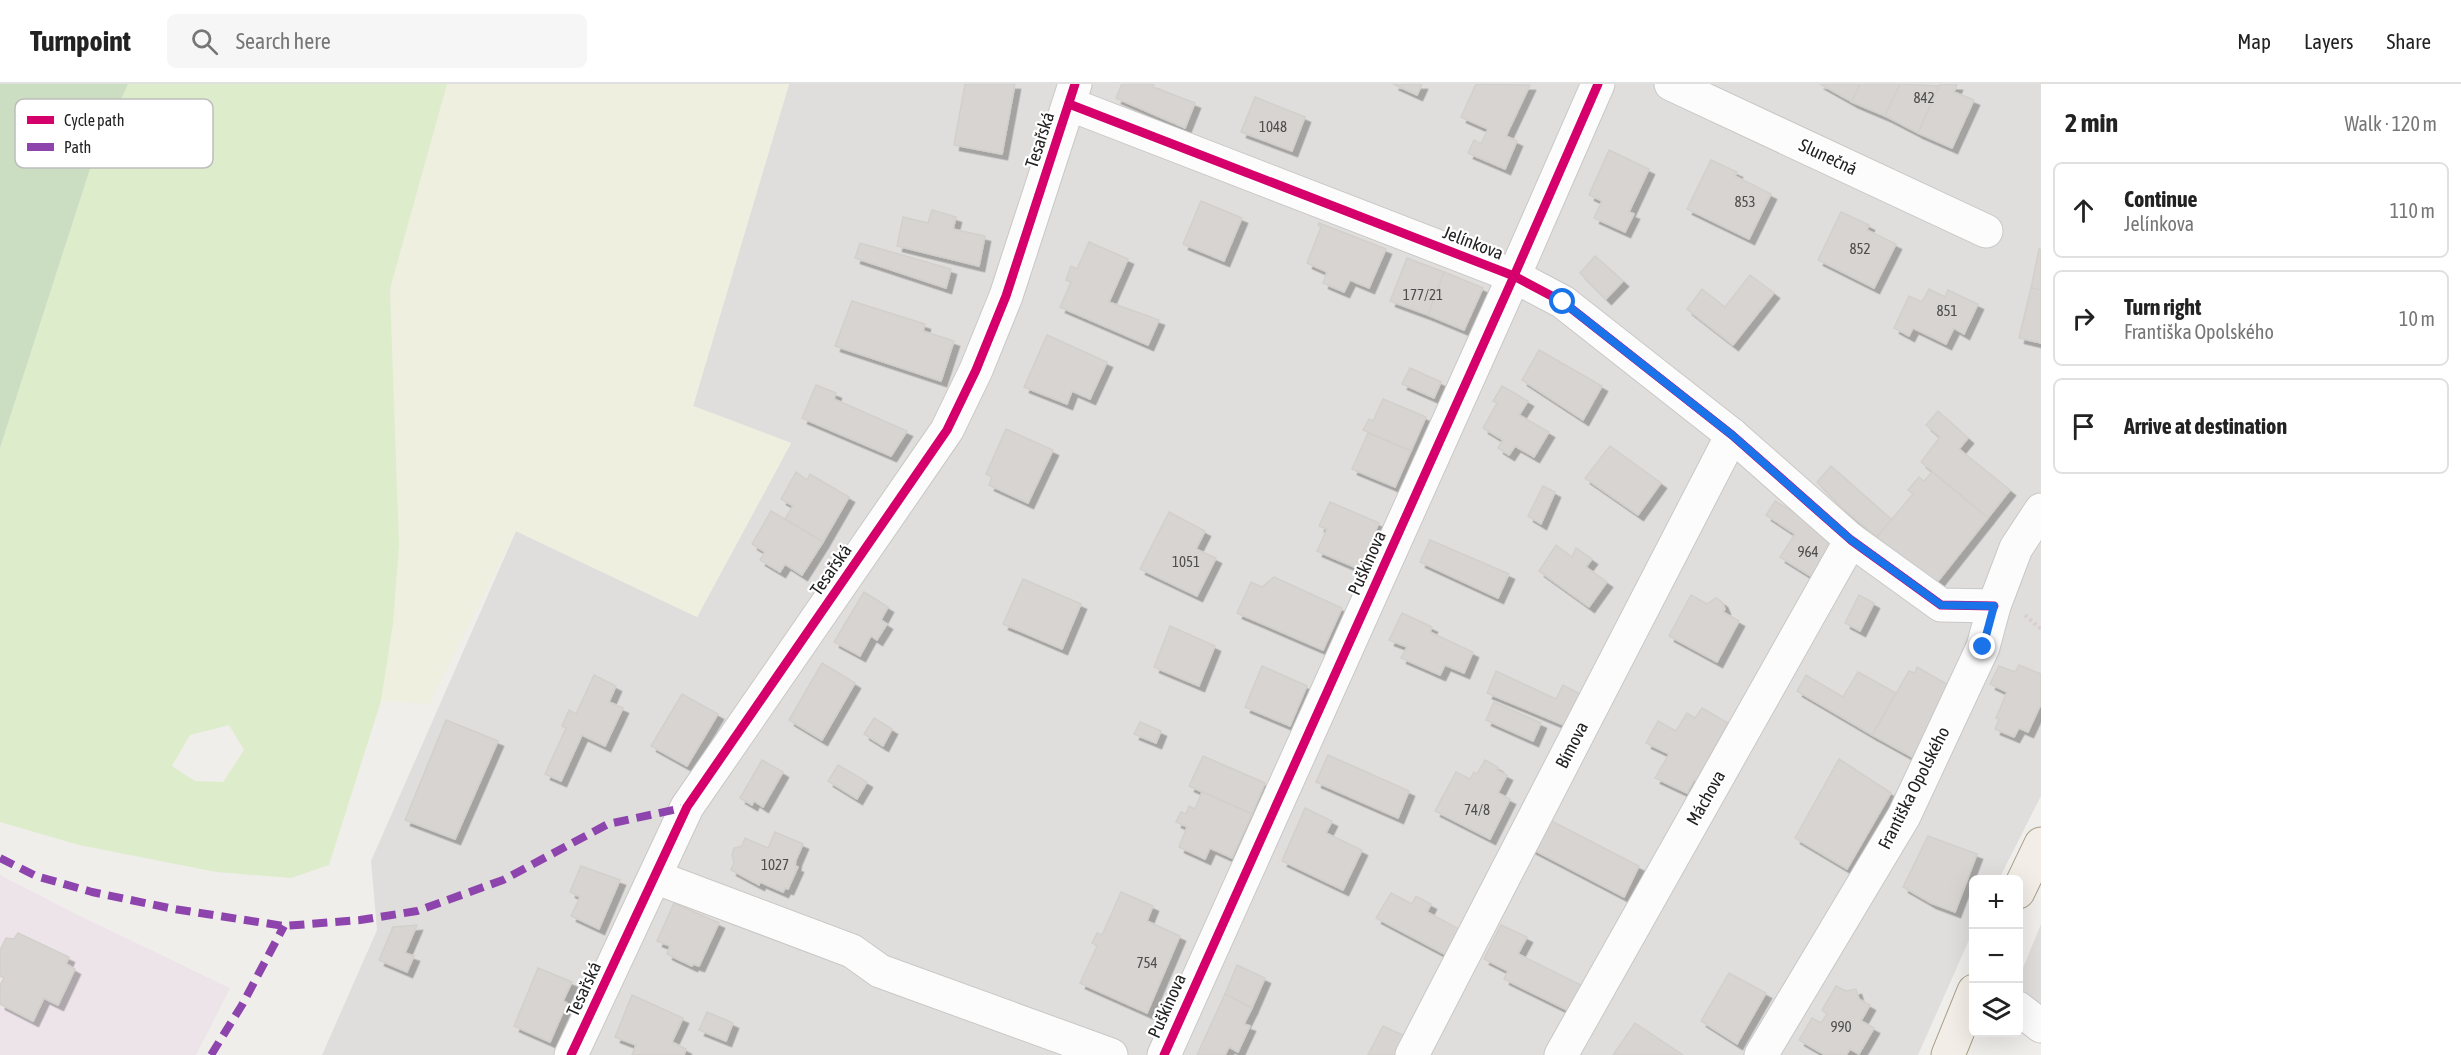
<!DOCTYPE html>
<html lang="en">
<head>
<meta charset="utf-8">
<style>
	body { margin:0; font-family:"Asap Condensed",sans-serif; background:#f6f6f6; color:#222 }
	.controls { position:absolute; right:18px; bottom:18px; display:grid; overflow:hidden; border-radius:9px; box-shadow:0 6px 24px #0002 }
	.controls button { width:54px; height:54px; display:grid; place-items:center; padding:0; border:0; border-bottom:2px solid #e0e0e0; background:#fff; color:#222; font:30px sans-serif }
	.stop { position:absolute; width:18px; height:18px; margin:-14px; border:4px solid #1a73e8; border-radius:50%; background:#fff }
	.stop.end { background:#1a73e8; border-color:#fff; box-shadow:0 2px 6px #0008 }
	.list { margin:0; padding:0; list-style:none }
	h2 { display:flex; justify-content:space-between; align-items:center; height:78px; margin:0; padding:0 24px; font-size:26px }
	h2 small { font-size:20px; font-weight:400; color:#767676 }
	.list li { display:grid; grid-template-columns:39px 1fr auto; gap:18px; align-items:center; box-sizing:border-box; height:96px; margin:0 12px 12px; padding:0 12px; border:2px solid #e0e0e0; border-radius:9px }
	.list b { display:block; font-size:22px; white-space:nowrap }
	.list p { margin:0; font-size:20px; white-space:nowrap; color:#767676 }
	.list em { font-size:20px; font-style:normal; color:#767676 }
	.icon { flex:none; width:33px; height:33px; fill:none; stroke:currentColor; stroke-width:2; stroke-linecap:round; stroke-linejoin:round }
	.map { position:relative; flex:none; width:2041px; height:971px; overflow:hidden }
	header { display:flex; align-items:center; gap:36px; box-sizing:border-box; height:84px; padding:0 30px; background:#fff; border-bottom:2px solid #e0e0e0 }
	header strong { font-size:28px }
	nav { display:flex; gap:33px; margin-inline-start:auto; font-size:21px }
	.search { width:420px; height:54px; background:#f6f6f6; display:flex; align-items:center; gap:15px; box-sizing:border-box; padding:0 21px; border-radius:9px; color:#767676; font-size:22px }
	main { display:flex }
	aside { flex:1; background:#fff }
	.map>svg:first-child { display:block }
</style>
</head>
<body>
<header>
<strong>Turnpoint</strong>
<div class="search"><svg class="icon" aria-label="search" viewBox="0 0 24 24"><circle cx="10" cy="10" r="6"/><path d="M15 15l6 6"/></svg>Search here</div>
<nav><a>Map</a><a>Layers</a><a>Share</a></nav>
</header>
<main>
<div class="map">
<svg width="2041" height="971" viewBox="0 0 2041 971">
	<defs>
		<filter id="shadow"><feDropShadow dx="5.5" dy="5.5" stdDeviation="0" flood-color="#0004"/></filter>
	</defs>
	<rect width="100%" height="100%" fill="#f0eeeb"/>
	<g fill="#dfdedc">
		<path d="M789 0H2041V712L1999 795 1974 796 1973 847 1918 971H322L377 846 371 777 516 447 697 533 791 359 693 322Z"/>
		<path d="M2041 840V927L2019 909 2018 896Z"/>
	</g>
	<path fill="#ede4e9" d="M0 791 78 831 230 904 196 971H0Z"/>
	<path fill="#efefdf" d="M447 0H789L693 322 791 359 697 533 516 447 429 620 381 617 393 540 399 461 390 205Z"/>
	<path fill="#ddeccb" fill-rule="evenodd" d="M128 0H447L390 205 399 461 393 540 381 617 329 781 291 794 216 788 79 761 0 738V364L90 85ZM229 641 244 666 223 698 195 697 172 682 190 651Z"/>
	<path fill="#cbdec1" d="M0 0H128L90 85 0 364Z"/>
	<g fill="#d7d4d2" stroke="#d3d0cc" stroke-width="1.5" filter="url(#shadow)">
		<path d="M965 0H1015L1002 70 954 61Z"/>
		<path d="M1122 0H1154L1153 3 1195 19 1185 44 1116 14Z"/>
		<path d="M1393 0H1422L1417 11Z"/>
		<path d="M1476 0 1530 1 1506 52 1517 57 1505 85 1468 69 1474 56 1481 60 1488 45 1461 33Z"/>
		<path d="M1820 0H1860L1852 18Z"/>
		<path d="M1860 0H1900L1885 32 1852 18Z"/>
		<path d="M1900 0 1940 2 1918 49 1885 32Z"/>
		<path d="M1940 0 1957 1 1954 8 1974 16 1952 64 1918 49Z"/>
		<path d="M1255 13 1305 33 1292 67 1241 48Z"/>
		<path d="M1609 66 1649 85 1629 128 1634 130 1625 148 1594 134 1602 117 1589 111Z"/>
		<path d="M1711 76 1737 88 1735 92 1771 110 1749 155 1687 125Z"/>
		<path d="M1201 117 1242 134 1224 177 1183 160Z"/>
		<path d="M932 126 956 133 953 145 985 152 979 182 897 162 903 133 928 139Z"/>
		<path d="M1841 128 1869 141 1867 146 1896 160 1874 204 1818 176Z"/>
		<path d="M1319 139 1386 165 1369 204 1350 196 1344 208 1323 199 1327 188 1307 179 1321 143 1318 141Z"/>
		<path d="M1089 158 1128 175 1109 218 1159 236 1148 261 1060 223 1071 198 1066 196 1071 182 1077 185Z"/>
		<path d="M860 159 951 185 946 204 855 174Z"/>
		<path d="M2039 165 2041 166V206L2031 204Z"/>
		<path d="M1595 172 1623 197 1606 215 1580 189Z"/>
		<path d="M1407 174 1444 188 1428 231 1390 217Z"/>
		<path d="M1444 188 1483 204 1464 246 1428 231Z"/>
		<path d="M1750 191 1774 209 1733 261 1687 225 1702 205 1725 223Z"/>
		<path d="M2031 204 2041 206V259L2019 254Z"/>
		<path d="M1929 205 1945 213 1948 206 1978 220 1964 250 1954 244 1946 260 1913 244 1909 252 1894 244 1909 212 1922 218Z"/>
		<path d="M852 217 925 240 923 247 954 257 941 297 835 262Z"/>
		<path d="M1047 251 1107 278 1090 315 1072 307 1067 320 1024 303Z"/>
		<path d="M1539 266 1602 302 1583 336 1522 296Z"/>
		<path d="M1410 284 1441 298 1434 314 1402 300Z"/>
		<path d="M816 301 836 309 834 315 907 347 891 372 802 334Z"/>
		<path d="M1502 302 1528 317 1519 331 1549 348 1534 373 1515 362 1509 371 1498 364 1503 356 1483 344 1497 319 1493 317Z"/>
		<path d="M1383 315 1426 333 1411 367 1363 346 1369 335 1373 337Z"/>
		<path d="M1938 327 1968 354 1959 365 2010 406 1988 434 1921 378 1940 353 1926 341Z"/>
		<path d="M1006 345 1053 366 1028 419 989 401 992 393 986 390Z"/>
		<path d="M1368 349 1411 367 1395 403 1352 385Z"/>
		<path d="M1610 362 1661 399 1638 431 1585 394Z"/>
		<path d="M1831 382 1892 436 1877 453 1841 423 1817 398Z"/>
		<path d="M796 388 807 396 810 390 849 413 823 458 785 435 793 422 781 415Z"/>
		<path d="M1932 388 1988 434 1935 501 1877 453 1913 410 1908 406 1919 393 1924 397Z"/>
		<path d="M1543 402 1555 408 1541 440 1528 432Z"/>
		<path d="M1775 417 1802 433 1839 451 1812 493 1780 473 1795 450 1766 431Z"/>
		<path d="M1330 418 1379 439 1359 485 1317 467 1327 445 1319 442Z"/>
		<path d="M771 427 823 458 802 491 785 480 780 488 760 476 765 468 752 460Z"/>
		<path d="M1169 428 1205 447 1196 465 1216 474 1197 512 1140 485Z"/>
		<path d="M1430 456 1509 490 1498 514 1420 478Z"/>
		<path d="M1556 461 1572 473 1576 464 1592 475 1586 483 1607 498 1589 523 1539 487Z"/>
		<path d="M1274 493 1342 524 1323 566 1237 529 1251 498 1262 503Z"/>
		<path d="M1023 495 1081 520 1062 565 1003 540Z"/>
		<path d="M864 508 888 523 881 536 887 540 877 556 871 552 860 572 834 558Z"/>
		<path d="M1691 511 1707 520 1716 514 1722 518 1725 525 1723 528 1739 537 1717 578 1669 552Z"/>
		<path d="M1859 511 1874 519 1860 547 1845 539Z"/>
		<path d="M1402 529 1432 543 1430 548 1473 568 1464 589 1445 581 1440 591 1401 574 1407 563 1389 556Z"/>
		<path d="M1170 542 1215 562 1199 602 1154 583Z"/>
		<path d="M822 579 855 599 822 656 789 636Z"/>
		<path d="M2019 581 2041 590V620L2028 648 2019 644 2014 653 1995 645 1999 635 1996 634 2007 608 1990 600 1999 582 2015 588Z"/>
		<path d="M1262 582 1307 602 1290 642 1245 623Z"/>
		<path d="M1917 583 1952 603 1912 673 1872 651 1909 587 1915 589Z"/>
		<path d="M1496 587 1556 615 1563 601 1582 611 1566 642 1487 609Z"/>
		<path d="M1858 588 1896 609 1872 651 1797 607 1806 591 1843 613Z"/>
		<path d="M594 591 616 602 609 618 623 624 605 662 582 651 561 697 545 690 566 644 562 642 569 626 576 630Z"/>
		<path d="M682 610 718 630 687 682 651 662Z"/>
		<path d="M1494 618 1541 639 1533 657 1486 636Z"/>
		<path d="M1702 624 1728 639 1696 697 1694 696 1687 709 1655 694 1669 670 1646 659 1658 637 1676 647 1687 629 1695 634Z"/>
		<path d="M874 634 892 645 883 662 864 650Z"/>
		<path d="M446 636 498 657 455 755 405 736Z"/>
		<path d="M1140 638 1161 647 1156 659 1134 650Z"/>
		<path d="M1328 671 1409 707 1398 734 1316 698Z"/>
		<path d="M1203 672 1265 699 1252 730 1189 702Z"/>
		<path d="M1839 675 1891 709 1847 785 1795 754Z"/>
		<path d="M762 676 783 688 763 723 754 717 752 721 740 714Z"/>
		<path d="M1485 676 1498 683 1497 686 1507 691 1498 709 1510 715 1490 755 1435 727 1456 688 1470 695 1474 688 1477 690Z"/>
		<path d="M838 681 867 698 857 715 828 697Z"/>
		<path d="M1202 708 1252 730 1232 774 1210 764 1205 775 1179 763 1187 743 1176 738 1181 728 1186 730 1189 722 1195 725Z"/>
		<path d="M1305 724 1332 737 1326 749 1362 766 1343 806 1282 777Z"/>
		<path d="M1542 732 1639 782 1624 813 1526 762Z"/>
		<path d="M775 748 803 760 796 776 795 782 798 783 788 805 785 804 783 808 760 798 759 801 731 786 734 779 732 771 734 764 742 762 745 754 768 764Z"/>
		<path d="M1928 752 1977 770 1955 828 1931 819 1903 803Z"/>
		<path d="M581 782 620 796 599 845 571 832 580 813 570 808Z"/>
		<path d="M1121 808 1153 822 1147 837 1180 852 1147 929 1080 899 1097 862 1092 859 1097 849 1102 851Z"/>
		<path d="M1391 809 1412 820 1416 812 1431 820 1427 828 1461 846 1448 872 1376 834Z"/>
		<path d="M674 819 719 839 699 882 693 880 692 882 671 872 667 870 670 862 657 857Z"/>
		<path d="M417 841 405 869 414 872 407 888 379 876 393 843Z"/>
		<path d="M1501 841 1527 853 1518 870 1581 901 1567 926 1504 895 1508 887 1484 875Z"/>
		<path d="M18 849 69 873 66 880 75 885 58 921 44 914 33 937 0 920V901L4 894 0 892V866L6 854 14 855Z"/>
		<path d="M1237 881 1265 894 1252 924 1225 910Z"/>
		<path d="M538 884 572 898 563 917 567 919 550 958 514 942Z"/>
		<path d="M1729 889 1766 909 1737 960 1701 937Z"/>
		<path d="M1836 902 1846 907 1856 905 1859 915 1870 921 1861 937 1874 944 1859 970 1850 965 1846 971H1825L1799 956 1812 934 1821 939 1827 930 1822 926Z"/>
		<path d="M1225 910 1252 924 1244 940 1250 942 1238 968 1229 963 1225 971H1197Z"/>
		<path d="M632 911 683 934 672 958 686 965 684 971H632L636 961 615 953Z"/>
		<path d="M707 928 733 939 726 957 699 946Z"/>
		<path d="M1635 939 1683 971H1613Z"/>
		<path d="M1383 942 1407 953 1398 971H1368Z"/>
	</g>
	<g fill="none" stroke-linecap="round" stroke-linejoin="round">
		<defs>
			<g id="minor">
				<path d="M1671 0 1986 147"/>
				<path d="M1069 20 1514 192 1563 218 1732 351 1851 456 1941 521 1994 522"/>
				<path d="M655 793 852 867 880 887 1111 971"/>
				<path d="M2018 924 2041 942"/>
				<path d="M571 971 687 723 947 346 976 286 1006 212 1075 0"/>
				<path d="M1164 971 1514 192 1598 0"/>
				<path d="M1412 971 1732 351"/>
				<path d="M1561 971 1851 456"/>
				<path d="M1761 971 1904 732 1983 563 1994 522 2016 464 2041 426"/>
			</g>
			<g id="major">
				<path d="M2018 808 2041 760"/>
				<path d="M1948 971 1974 907"/>
			</g>
		</defs>
		<use href="#minor" stroke="#c9c8c7" stroke-width="35"/>
		<use href="#major" stroke="#a79c86" stroke-width="35"/>
		<path stroke="#dccecd" stroke-width="4" stroke-dasharray="3 3" stroke-linecap="butt" d="M2025 531 2041 545"/>
		<use href="#minor" stroke="#fdfcfc" stroke-width="33"/>
		<use href="#major" stroke="#f3ede7" stroke-width="33"/>
		<g stroke="#8e44ad" stroke-width="8" stroke-dasharray="15 8" stroke-linecap="butt">
			<path d="M0 774 36 792 92 808 174 825 284 842 360 836 417 827 503 796 608 740 687 723"/>
			<path d="M211 971 242 921 284 842"/>
		</g>
		<defs>
			<g id="cycleway">
				<path d="M1069 20 1514 192 1563 218 1732 351 1851 456 1941 521 1994 522"/>
				<path d="M571 971 687 723 947 346 976 286 1006 212 1075 0"/>
				<path d="M1164 971 1514 192 1598 0"/>
			</g>
		</defs>
		<use href="#cycleway" stroke="#fff" stroke-width="13"/>
		<use href="#cycleway" stroke="#d6006c" stroke-width="9"/>
	</g>
	<g fill="none" stroke-linecap="round" stroke-linejoin="round">
		<path stroke="#1a73e8" stroke-width="8" d="M1563 218 1732 351 1851 456 1941 521 1994 522 1983 563"/>
	</g>
	<g text-anchor="middle" stroke-width="4.5" stroke-linejoin="round" paint-order="stroke">
		<g font-size="15" fill="#4f4e4e">
			<text x="1924" y="19">842</text>
			<text x="1273" y="48">1048</text>
			<text x="1745" y="123">853</text>
			<text x="1860" y="170">852</text>
			<text x="1423" y="216">177/21</text>
			<text x="1947" y="232">851</text>
			<text x="1808" y="473">964</text>
			<text x="1186" y="483">1051</text>
			<text x="1477" y="731">74/8</text>
			<text x="775" y="786">1027</text>
			<text x="1147" y="884">754</text>
			<text x="1841" y="948">990</text>
		</g>
		<g font-size="18" fill="#222" stroke="#fff">
			<text transform="translate(1040 56) rotate(-72)" y="6">Tesařská</text>
			<text transform="translate(1828 73) rotate(25)" y="6">Slunečná</text>
			<text transform="translate(1473 159) rotate(21)" y="6">Jelínkova</text>
			<text transform="translate(1367 479) rotate(-66)" y="6">Puškinova</text>
			<text transform="translate(831 486) rotate(-55)" y="6">Tesařská</text>
			<text transform="translate(1572 661) rotate(-63)" y="6">Bímova</text>
			<text transform="translate(1914 704) rotate(-63)" y="6">Františka Opolského</text>
			<text transform="translate(1706 714) rotate(-61)" y="6">Máchova</text>
			<text transform="translate(584 905) rotate(-65)" y="6">Tesařská</text>
			<text transform="translate(1167 922) rotate(-66)" y="6">Puškinova</text>
		</g>
	</g>
	<rect x="15" y="15" width="198" height="69" rx="9" fill="#fff" stroke="#bdbdbd" stroke-width="1.5"/>
	<rect x="27" y="32" width="27" height="8" fill="#d6006c"/>
	<rect x="27" y="59" width="27" height="8" fill="#8e44ad"/>
	<g font-size="16" fill="#222">
		<text x="64" y="42">Cycle path</text>
		<text x="64" y="69">Path</text>
	</g>
</svg>
<div class="controls">
<button>+</button>
<button>−</button>
<button><svg class="icon" aria-label="layers" viewBox="0 0 24 24"><path d="M12 4l9 5-9 5-9-5zM3 14l9 5 9-5"/></svg></button>
</div>
<div class="stop" style="left:1563px;top:218px"></div>
<div class="stop end" style="left:1983px;top:563px"></div>
</div>
<aside>
<h2>2 min<small>Walk · 120 m</small></h2>
<ul class="list">
<li><svg class="icon" aria-label="ahead" viewBox="0 0 24 24"><path d="M12 20V5M6 11l6-6 6 6"/></svg><div><b>Continue</b><p>Jelínkova</p></div><em>110 m</em></li>
<li><svg class="icon" aria-label="right" viewBox="0 0 24 24"><path d="M7 20v-9h11M14 6l5 5-5 5"/></svg><div><b>Turn right</b><p>Františka Opolského</p></div><em>10 m</em></li>
<li><svg class="icon" aria-label="arrive" viewBox="0 0 24 24"><path d="M6 21V4h12l-3 4 3 4H6"/></svg><div><b>Arrive at destination</b></div></li>
</ul>
</aside>
</main>
</body>
</html>
